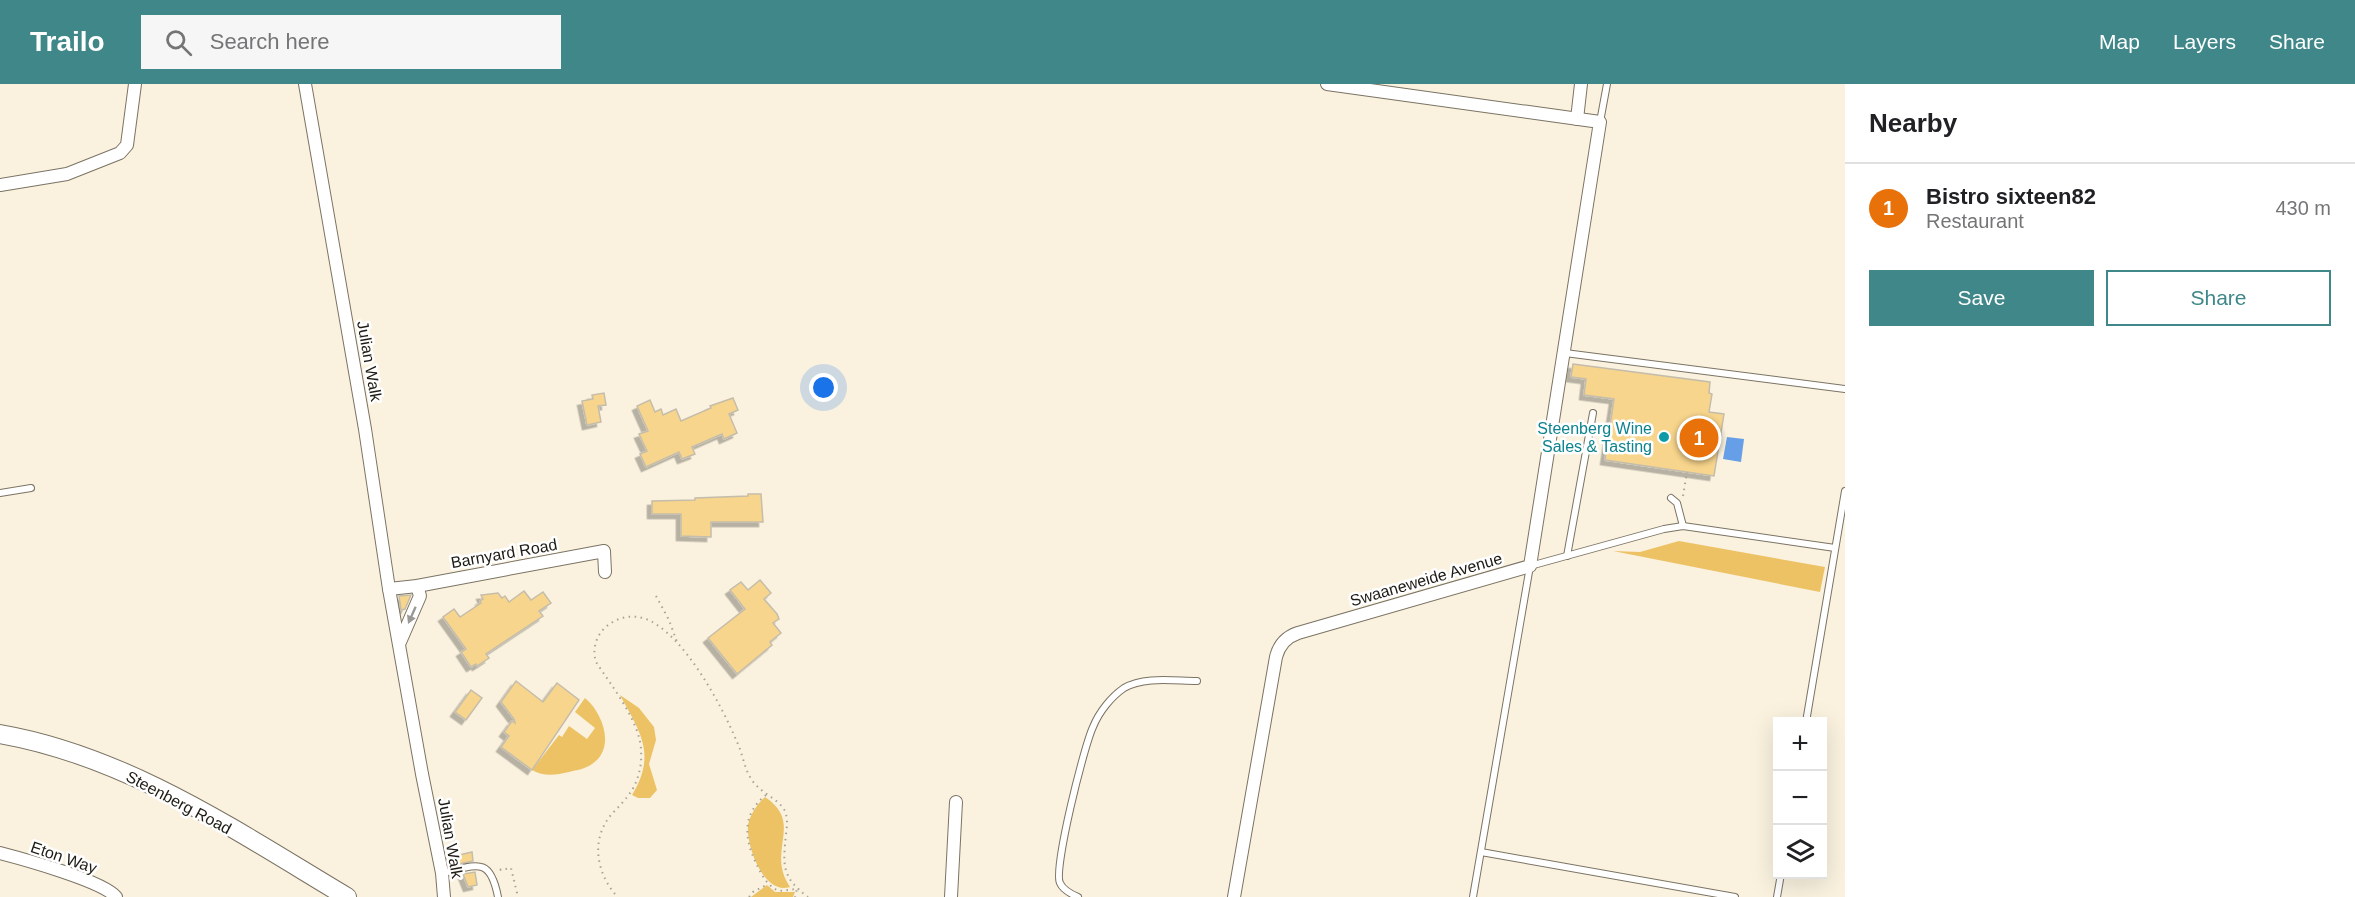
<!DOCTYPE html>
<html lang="en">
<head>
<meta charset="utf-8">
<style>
	body { margin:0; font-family:Helvetica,sans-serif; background:#f6f6f6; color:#202124 }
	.controls { position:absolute; right:18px; bottom:18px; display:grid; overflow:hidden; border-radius:0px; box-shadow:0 6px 24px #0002 }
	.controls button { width:54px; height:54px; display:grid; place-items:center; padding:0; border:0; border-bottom:2px solid #e0e0e0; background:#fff; color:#202124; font:30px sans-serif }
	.you { position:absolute; left:824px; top:304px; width:21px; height:21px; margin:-15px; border:4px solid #fff; border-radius:50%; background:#1a73e8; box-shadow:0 0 0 9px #1a73e833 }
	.badge { display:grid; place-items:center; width:39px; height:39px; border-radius:50%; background:#3f8788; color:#fff; font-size:20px; font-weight:700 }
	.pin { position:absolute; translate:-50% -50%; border:3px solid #fff; box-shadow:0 2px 6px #0006 }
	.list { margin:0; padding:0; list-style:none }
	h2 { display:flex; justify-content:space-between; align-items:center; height:78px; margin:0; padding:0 24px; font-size:26px }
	h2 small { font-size:20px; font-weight:400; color:#757577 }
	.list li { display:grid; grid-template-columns:39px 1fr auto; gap:18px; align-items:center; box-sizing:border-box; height:90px; padding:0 24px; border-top:2px solid #e0e0e0 }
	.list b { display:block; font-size:22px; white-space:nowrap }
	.list p { margin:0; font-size:20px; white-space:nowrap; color:#757577 }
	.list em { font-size:20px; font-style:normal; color:#757577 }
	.actions { display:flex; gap:12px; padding:18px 24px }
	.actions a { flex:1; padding:14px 0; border:2px solid #3f8788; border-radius:0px; text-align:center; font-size:21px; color:#3f8788 }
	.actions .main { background:#3f8788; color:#fff }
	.icon { flex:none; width:33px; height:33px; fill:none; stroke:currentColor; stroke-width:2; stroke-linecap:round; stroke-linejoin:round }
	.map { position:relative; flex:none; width:1845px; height:813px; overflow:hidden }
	header { display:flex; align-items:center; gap:36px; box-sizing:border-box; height:84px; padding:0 30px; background:#3f8788; color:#fff }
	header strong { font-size:28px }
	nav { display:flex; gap:33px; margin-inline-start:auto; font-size:21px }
	.search { width:420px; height:54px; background:#f6f6f6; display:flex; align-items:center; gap:15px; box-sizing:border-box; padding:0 21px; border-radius:0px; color:#757577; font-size:22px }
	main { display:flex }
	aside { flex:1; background:#fff }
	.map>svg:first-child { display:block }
</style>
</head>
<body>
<header>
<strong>Trailo</strong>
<div class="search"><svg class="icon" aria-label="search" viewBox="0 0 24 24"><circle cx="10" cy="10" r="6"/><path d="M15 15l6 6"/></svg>Search here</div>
<nav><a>Map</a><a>Layers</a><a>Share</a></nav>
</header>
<main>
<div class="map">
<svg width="1845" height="813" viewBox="0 0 1845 813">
	<defs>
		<filter id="shadow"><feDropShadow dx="-4.5" dy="4.5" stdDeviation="0" flood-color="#0004"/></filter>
	</defs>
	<rect width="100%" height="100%" fill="#faf2df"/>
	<g fill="#edc264">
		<path d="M1679 457 1825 483 1820 508 1613 467 1640 468Z"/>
		<path d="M620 611 639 624 654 643 656 656 649 680 657 706 650 714H638L632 711C657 670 640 648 620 611Z"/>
		<path d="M585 614C603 629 616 664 592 680 585 685 577 686 569 688 556 691 544 693 532 686L559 651 562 653 569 642 587 655 595 644 575 628Z"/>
		<path d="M765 713C805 740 765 766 790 803 764 812 746 762 748 741 750 731 757 720 765 713Z"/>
		<path d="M767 801 775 808H795L793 813H751Z"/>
	</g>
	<path fill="#669ee8" d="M1727 353 1744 355 1741 378 1723 375Z"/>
	<g fill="#f8d58c" stroke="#c5bdab" stroke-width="1.5" filter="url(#shadow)">
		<path d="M1573 280 1710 298 1709 309 1712 310 1709 328 1724 330 1714 392 1605 376 1614 315 1584 311 1586 295 1571 293Z"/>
		<path d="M604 309 606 321 598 322 601 338 587 341 582 317 593 315 592 311Z"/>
		<path d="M733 314 738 326 729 330 737 349 724 355 722 350 692 363 695 370 682 375 679 368 646 383 640 370 647 367 639 350 648 347 637 322 650 316 655 328 661 325 663 331 676 325 681 337 711 324 710 322Z"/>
		<path d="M748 410H761L763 438H711V453L681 452V430H652V417L695 416V414L748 412Z"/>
		<path d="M760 496 771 509 764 515 777 530 779 535 773 539 781 549 770 558 772 561 737 590 708 554 745 525 730 506 741 498 748 506Z"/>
		<path d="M524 507 531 516 543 508 551 519 539 527 543 532 486 570 489 574 477 582 476 580 471 583 461 568 466 565 443 533 454 525 460 533 481 519 480 517 483 515 481 511 498 509 502 514 505 512 509 518Z"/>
		<path d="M411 511 405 525 401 526 399 512Z"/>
		<path d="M516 597 543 618 557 599 579 616 532 686 501 663 509 652 504 648 512 637 515 639 514 635 501 618Z"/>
		<path d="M471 606 482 614 466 636 455 628Z"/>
		<path d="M472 768 473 777 459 780 455 772Z"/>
		<path d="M475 788 477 801 468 803 463 790Z"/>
	</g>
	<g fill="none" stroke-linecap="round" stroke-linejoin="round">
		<defs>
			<g id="service">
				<path d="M1600 38 1607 0"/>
				<path d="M1565 269 1845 305"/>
				<path d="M0 409 31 404"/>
				<path d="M1671 414 1677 419 1683 442"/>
				<path d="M1567 472 1593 329"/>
				<path d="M1806 638 1845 407"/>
				<path d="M1481 768 1735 813"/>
				<path d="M443 789C477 781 490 772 498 813"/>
				<path d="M1078 813C1071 810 1063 806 1060 799 1053 786 1084 662 1093 643 1099 628 1111 613 1124 604 1144 592 1175 597 1197 597"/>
				<path d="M1473 813 1530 482 1664 445 1683 442 1835 464"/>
				<path d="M1777 813 1781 790"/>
			</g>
			<g id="minor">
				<path d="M305 0 365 345 389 505 422 690 442 789 444 813"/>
				<path d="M1577 35 1581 0"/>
				<path d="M0 101 67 90 120 69 127 61 135 0"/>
				<path d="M389 505 417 502 604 467 605 488"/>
				<path d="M400 558 420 512 417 502"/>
				<path d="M0 769C23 775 103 797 116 813"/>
				<path d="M951 813 956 718"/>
				<path d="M1234 813 1276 573C1279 561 1286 553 1298 549L1530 482 1600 38 1327 0"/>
			</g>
			<path id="secondary" d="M0 650C127 672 238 748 347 813"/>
		</defs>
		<use href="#service" stroke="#7b7363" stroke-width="8"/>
		<use href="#minor" stroke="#7b7363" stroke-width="14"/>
		<use href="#secondary" stroke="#7b7363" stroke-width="20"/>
		<g stroke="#a9a395" stroke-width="2" stroke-dasharray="1.5 4.5" stroke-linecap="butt">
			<path d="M1683 412 1687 388"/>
			<path d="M656 512 669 536 677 558"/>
			<path d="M766 711C742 730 744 754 756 779 761 790 767 802 779 807L797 805 795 813"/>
			<path d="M500 785 501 786 511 784 518 813"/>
			<path d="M615 810C596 787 591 755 611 731 620 721 631 711 636 698 640 688 642 677 641 667 641 639 611 601 596 578 587 548 619 525 646 535 684 550 722 622 737 658 743 670 744 685 752 696 760 709 778 714 785 727 788 735 787 742 786 750 783 781 781 793 808 813"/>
			<path d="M749 813 753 808 768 800"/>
		</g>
		<use href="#service" stroke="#fff" stroke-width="6"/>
		<use href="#minor" stroke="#fff" stroke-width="12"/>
		<use href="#secondary" stroke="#fff" stroke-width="18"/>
	</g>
	<defs><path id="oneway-solid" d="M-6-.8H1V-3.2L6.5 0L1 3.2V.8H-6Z" transform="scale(1.5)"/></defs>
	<use fill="#9a9895" href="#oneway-solid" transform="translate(412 531) rotate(114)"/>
	<circle fill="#0f9aa8" stroke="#fff" stroke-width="2" cx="1664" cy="353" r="6"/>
	<g text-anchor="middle" stroke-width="5" stroke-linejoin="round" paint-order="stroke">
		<g font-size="16" fill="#1e1b14" stroke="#fff">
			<text transform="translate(370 277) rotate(80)" y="6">Julian Walk</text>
			<text transform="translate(504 469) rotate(-10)" y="6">Barnyard Road</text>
			<text transform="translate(1426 495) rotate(-16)" y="6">Swaaneweide Avenue</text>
			<text transform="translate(179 718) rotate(28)" y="6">Steenberg Road</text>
			<text transform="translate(451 754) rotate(80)" y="6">Julian Walk</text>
			<text transform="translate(64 773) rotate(19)" y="6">Eton Way</text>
		</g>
		<g font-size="16" fill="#0d838f" stroke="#fff" text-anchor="end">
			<text x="1652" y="350">Steenberg Wine<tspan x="1652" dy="18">Sales &amp; Tasting</tspan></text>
		</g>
	</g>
</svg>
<div class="controls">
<button>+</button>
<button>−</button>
<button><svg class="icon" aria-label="layers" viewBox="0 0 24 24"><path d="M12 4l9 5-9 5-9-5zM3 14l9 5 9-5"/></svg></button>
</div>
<div class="you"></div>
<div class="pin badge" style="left:1699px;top:354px;background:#e8710a">1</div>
</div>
<aside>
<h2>Nearby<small></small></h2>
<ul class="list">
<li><span class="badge" style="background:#e8710a">1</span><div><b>Bistro sixteen82</b><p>Restaurant</p></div><em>430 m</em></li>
</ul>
<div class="actions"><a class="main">Save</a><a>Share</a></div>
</aside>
</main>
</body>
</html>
